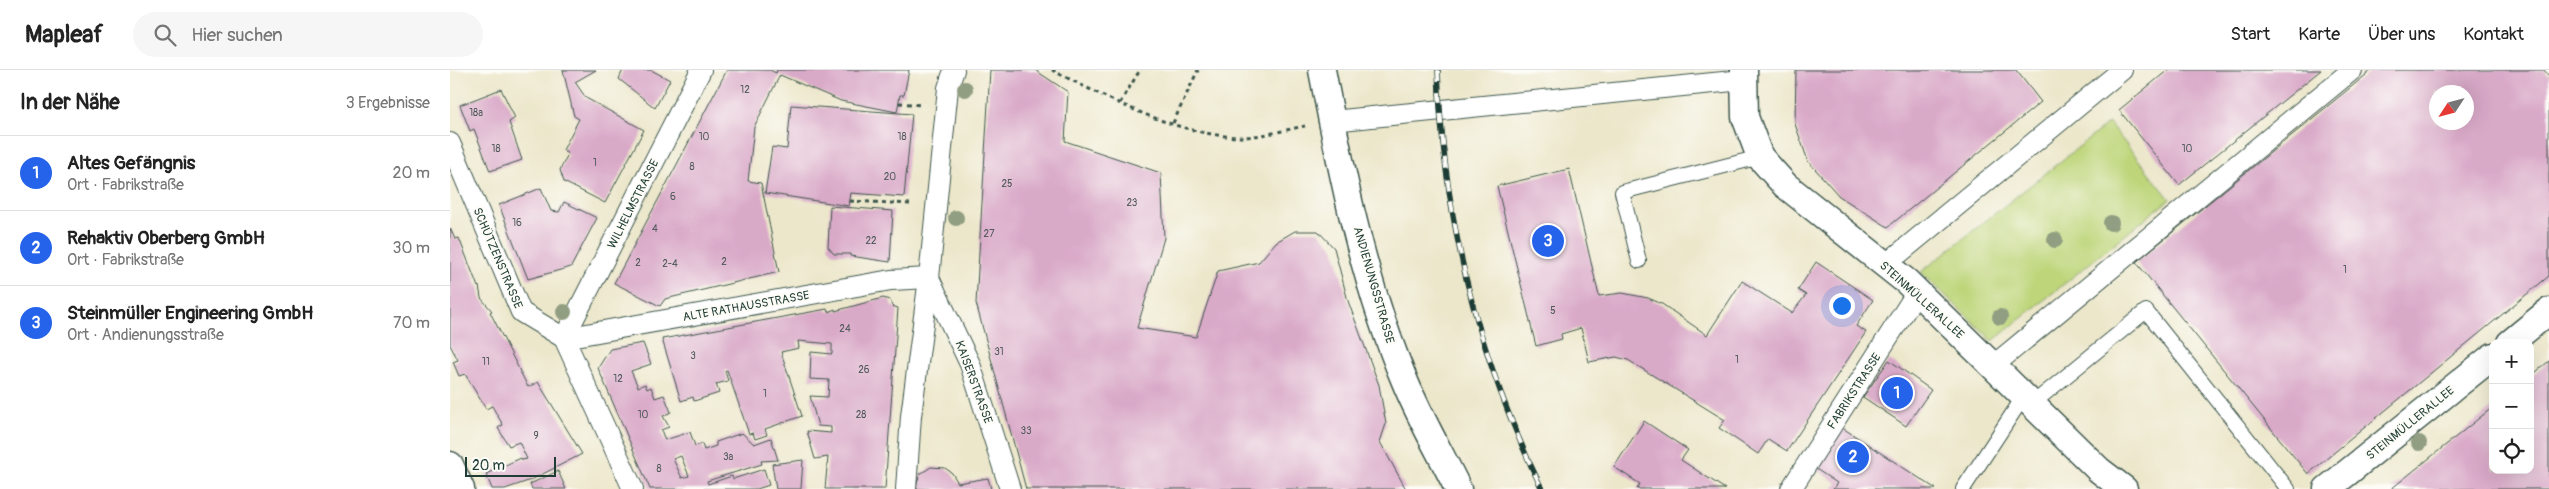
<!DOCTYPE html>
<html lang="de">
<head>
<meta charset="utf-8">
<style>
	body { margin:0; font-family:Pangolin,sans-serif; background:#f6f6f6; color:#222 }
	.controls { position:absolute; right:15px; bottom:15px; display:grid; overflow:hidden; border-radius:10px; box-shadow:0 5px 20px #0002 }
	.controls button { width:45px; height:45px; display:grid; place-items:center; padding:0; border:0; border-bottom:1px solid #e0e0e0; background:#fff; color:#222; font:25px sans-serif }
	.compass { position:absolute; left:1979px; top:15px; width:45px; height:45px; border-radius:50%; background:#fff; box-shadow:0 5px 20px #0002; rotate:234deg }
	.scale { position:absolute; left:15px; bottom:12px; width:91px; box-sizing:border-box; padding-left:5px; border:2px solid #1f3d34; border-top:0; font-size:14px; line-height:18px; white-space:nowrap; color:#1f3d34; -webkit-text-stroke:4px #fdfcf7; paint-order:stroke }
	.you { position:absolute; left:1391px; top:235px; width:18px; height:18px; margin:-12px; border:4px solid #fff; border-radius:50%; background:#1a73e8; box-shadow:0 0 0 8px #1a73e833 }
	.badge { display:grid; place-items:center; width:32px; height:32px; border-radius:50%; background:#2563eb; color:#fff; font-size:16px; font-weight:700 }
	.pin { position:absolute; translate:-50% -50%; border:2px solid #fff; box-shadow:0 1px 5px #0006 }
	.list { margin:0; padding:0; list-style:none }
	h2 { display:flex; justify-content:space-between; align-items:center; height:65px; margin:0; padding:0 20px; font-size:21px }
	h2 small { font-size:16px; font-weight:400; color:#767676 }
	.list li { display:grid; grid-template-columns:32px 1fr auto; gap:15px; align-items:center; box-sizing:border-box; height:75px; padding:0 20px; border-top:1px solid #e0e0e0 }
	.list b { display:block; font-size:19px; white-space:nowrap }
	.list p { margin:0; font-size:16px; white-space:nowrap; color:#767676 }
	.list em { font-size:16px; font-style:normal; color:#767676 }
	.icon { flex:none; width:28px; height:28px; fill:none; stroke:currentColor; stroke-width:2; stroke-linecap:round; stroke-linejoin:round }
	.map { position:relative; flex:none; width:2099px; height:419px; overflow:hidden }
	header { display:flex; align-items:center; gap:30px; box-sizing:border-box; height:70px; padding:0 25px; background:#fff; border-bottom:1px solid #e0e0e0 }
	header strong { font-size:24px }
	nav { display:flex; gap:28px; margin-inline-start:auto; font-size:18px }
	.search { width:350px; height:45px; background:#f6f6f6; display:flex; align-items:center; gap:12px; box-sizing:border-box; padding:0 18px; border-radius:28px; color:#767676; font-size:19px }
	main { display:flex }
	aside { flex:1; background:#fff }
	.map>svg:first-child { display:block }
</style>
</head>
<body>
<header>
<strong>Mapleaf</strong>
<div class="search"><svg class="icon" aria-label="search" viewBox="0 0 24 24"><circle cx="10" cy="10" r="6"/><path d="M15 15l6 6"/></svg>Hier suchen</div>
<nav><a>Start</a><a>Karte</a><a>Über uns</a><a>Kontakt</a></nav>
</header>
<main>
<aside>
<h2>In der Nähe<small>3 Ergebnisse</small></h2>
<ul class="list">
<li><span class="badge">1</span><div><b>Altes Gefängnis</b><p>Ort · Fabrikstraße</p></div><em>20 m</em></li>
<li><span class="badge">2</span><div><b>Rehaktiv Oberberg GmbH</b><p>Ort · Fabrikstraße</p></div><em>30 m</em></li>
<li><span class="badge">3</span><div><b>Steinmüller Engineering GmbH</b><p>Ort · Andienungsstraße</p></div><em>70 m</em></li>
</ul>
</aside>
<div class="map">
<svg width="2099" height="419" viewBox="0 0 2099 419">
	<rect width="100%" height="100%" fill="#fdfcf7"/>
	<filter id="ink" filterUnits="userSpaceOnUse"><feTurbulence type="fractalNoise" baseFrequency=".02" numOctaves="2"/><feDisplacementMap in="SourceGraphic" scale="10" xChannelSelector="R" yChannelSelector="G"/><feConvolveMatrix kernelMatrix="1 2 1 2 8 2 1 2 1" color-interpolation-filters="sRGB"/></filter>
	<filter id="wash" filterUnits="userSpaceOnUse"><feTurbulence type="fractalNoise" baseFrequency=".0096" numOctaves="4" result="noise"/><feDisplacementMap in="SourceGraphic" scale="20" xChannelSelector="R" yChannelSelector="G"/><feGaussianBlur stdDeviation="1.12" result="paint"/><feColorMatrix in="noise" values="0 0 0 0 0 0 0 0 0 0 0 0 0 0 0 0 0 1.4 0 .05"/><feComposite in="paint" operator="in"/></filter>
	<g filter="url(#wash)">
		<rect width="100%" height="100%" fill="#ece7cb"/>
		<path fill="#bed579" stroke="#6e8956" d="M1659 53 1720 129 1543 271 1471 202Z"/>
		<g id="blocks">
			<g fill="#d9a9c8" fill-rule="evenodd">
				<path d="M113 0H146L125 12 136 28 194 60 155 133 114 112 110 100 118 84 113 80 129 49 124 46Z"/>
				<path d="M173 0H201L220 10 205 38 169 9Z"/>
				<path d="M277 0H320L326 3 327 0H459L454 25H450L447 42 391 31 330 5 304 57 298 111 311 113 329 202 215 229 210 236 164 213Z"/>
				<path d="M540 0H585L618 22 615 71 711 103 714 168 687 258 746 267 768 201 809 192 826 172 845 161H868L884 178 898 231 929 315 936 354 930 372 956 419H576L526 233Z"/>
				<path d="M1346 0H1566L1591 32 1438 157 1389 126 1358 91 1345 54Z"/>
				<path d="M1718 0H1871L1729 115 1669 40Z"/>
				<path d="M1922 0H2094L2099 6V206L1858 404 1686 192ZM1986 22H2016V52H1986Z"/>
				<path d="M51 19 65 48 59 52 72 90 40 101 24 59 20 61 10 35Z"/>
				<path d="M341 35 462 44 454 127 401 123 399 136 315 123 322 77 337 79Z"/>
				<path d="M1119 99 1149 226 1172 223 1198 228 1212 234 1257 265 1292 211 1342 243 1356 225 1348 220 1366 192 1423 230 1406 256 1416 262 1337 381 1318 369 1308 384 1269 358 1275 350 1178 290 1166 287 1139 292 1131 258 1111 264 1112 269 1086 276 1047 116Z"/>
				<path d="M91 118 101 141 109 142 114 132 147 148 121 197 78 209 49 135Z"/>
				<path d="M380 136 443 141 440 192 400 186V184H384L378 177Z"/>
				<path d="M0 158 5 169 9 168 28 217 29 216 31 228 42 241 40 242 78 317 88 312 132 384 81 410 55 419H42L36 404 71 388 72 390 77 389 69 372 59 376 48 358 53 355 42 336 36 339 15 304 9 306 3 292 8 290 0 275Z"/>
				<path d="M433 228 440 230 442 236 448 238 435 419H375L378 387 365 389 357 361 381 363V357L368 356 360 326 378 327 379 310 360 309 361 282 382 284V274L348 271 349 278 331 282 352 346 315 359 317 365 305 369 303 363 299 364 277 300 275 301 278 311 266 314 269 323 244 331 243 327 231 331 212 269 377 239 378 242 385 239V241Z"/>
				<path d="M193 273 201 294 181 301 188 317 195 314 197 319 201 317 205 328 214 325 221 342 213 346 219 357 211 360 215 370 240 362 245 376 252 374 254 380 266 376V372L292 363 304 374 321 368 328 390 311 391 312 394 257 411 258 414 282 406 283 409 314 399 319 415 307 419H200L148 298 160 279ZM231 386 239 406 232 408 223 389Z"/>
				<path d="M1439 290 1481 320 1456 356 1413 327Z"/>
				<path d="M2099 291V419H1941L2043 337V400H2080V307Z"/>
				<path d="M1194 351 1238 380 1231 390 1275 419H1187L1190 414 1164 397Z"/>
				<path d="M1391 357 1486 419H1383L1387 413 1363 397Z"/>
				<path d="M353 390 351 419H326L322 394Z"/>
				<path d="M481 397 495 398 502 403 508 413 538 408 541 419H465L470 404Z"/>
				<path d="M108 401 116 419H82L80 414Z"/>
			</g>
		</g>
	</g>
	<g filter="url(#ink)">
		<use href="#blocks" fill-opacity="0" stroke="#3e564b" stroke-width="1"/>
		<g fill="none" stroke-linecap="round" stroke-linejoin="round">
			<defs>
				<g id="service">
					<path d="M1189 191 1172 122 1310 87"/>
					<path d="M1582 334 1696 241 1838 419"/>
					<path d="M1513 419 1574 326"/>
				</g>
				<g id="pedestrian">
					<path d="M882 51 1293 10"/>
					<path d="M0 73 71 242 114 268 183 419"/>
					<path d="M1435 195 1672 0"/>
					<path d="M114 268 441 210 479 208 520 294 560 419"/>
					<path d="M114 268 251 0"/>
					<path d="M1544 295 1902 0"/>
					<path d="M456 419 461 346 479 208 498 18 504 0"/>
					<path d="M1341 419 1467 222"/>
				</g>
				<g id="minor">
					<path d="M872 0C892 105 914 215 956 314 971 350 991 384 1008 419"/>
					<path d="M1294 0 1295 47 1310 87 1335 115 1457 212 1649 400 1674 419"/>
					<path d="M2060 273 2099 241"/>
					<path d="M0 395 11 419"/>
					<path d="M1877 419 2043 286"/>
				</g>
			</defs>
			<use href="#service" stroke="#3e564b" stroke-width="16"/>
			<use href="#pedestrian" stroke="#3e564b" stroke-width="22"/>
			<use href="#minor" stroke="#3e564b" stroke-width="29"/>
			<g stroke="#3e564b" stroke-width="3" stroke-dasharray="4 4" stroke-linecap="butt">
				<path d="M602 0C656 28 729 66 791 67 811 67 834 60 855 56"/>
				<path d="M449 33 471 35"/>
				<path d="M670 33 690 0"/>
				<path d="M723 53 748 0"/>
				<path d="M400 131 462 134"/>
			</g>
			<use href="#service" stroke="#fff" stroke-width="14"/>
			<use href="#pedestrian" stroke="#fff" stroke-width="20"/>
			<use href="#minor" stroke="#fff" stroke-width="26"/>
			<defs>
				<path id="rail" d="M988 0C993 146 1028 288 1092 419"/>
			</defs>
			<use href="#rail" stroke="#1f3d34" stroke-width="5.5"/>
			<use href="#rail" stroke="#fdfcf7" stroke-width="4" stroke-dasharray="11" stroke-linecap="butt"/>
		</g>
		<g fill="#919e81">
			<circle cx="515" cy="19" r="8"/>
			<circle cx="506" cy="148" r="8"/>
			<circle cx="1661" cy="153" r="8"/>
			<circle cx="1605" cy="170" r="8"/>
			<circle cx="114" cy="242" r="8"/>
			<circle cx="1550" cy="247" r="8"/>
			<circle cx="1969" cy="373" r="8"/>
		</g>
	</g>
	<g text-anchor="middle" stroke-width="4.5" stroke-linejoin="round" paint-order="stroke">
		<g font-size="10" fill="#4e5859">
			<text x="295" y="23">12</text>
			<text x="26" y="46">18a</text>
			<text x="254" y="70">10</text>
			<text x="452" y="70">18</text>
			<text x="46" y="82">18</text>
			<text x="1737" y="82">10</text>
			<text x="145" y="96">1</text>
			<text x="242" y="100">8</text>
			<text x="440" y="110">20</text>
			<text x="557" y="117">25</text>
			<text x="223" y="130">6</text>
			<text x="682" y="136">23</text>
			<text x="67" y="156">16</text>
			<text x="205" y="162">4</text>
			<text x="539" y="167">27</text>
			<text x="421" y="174">22</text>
			<text x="274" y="195">2</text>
			<text x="188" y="196">2</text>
			<text x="220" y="197">2-4</text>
			<text x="1895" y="203">1</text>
			<text x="1103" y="244">5</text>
			<text x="395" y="262">24</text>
			<text x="549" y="285">31</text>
			<text x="243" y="289">3</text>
			<text x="1287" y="293">1</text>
			<text x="36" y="295">11</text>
			<text x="414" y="303">26</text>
			<text x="168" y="312">12</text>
			<text x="315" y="327">1</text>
			<text x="193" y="348">10</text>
			<text x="411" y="348">28</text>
			<text x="576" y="364">33</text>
			<text x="86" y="369">9</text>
			<text x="278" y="390">3a</text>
			<text x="209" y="402">8</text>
		</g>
		<g font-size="12" fill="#1f3d34" stroke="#fdfcf7">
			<text transform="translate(183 134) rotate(-63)" y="4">WILHELMSTRASSE</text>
			<text transform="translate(48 188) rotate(67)" y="4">SCHÜTZENSTRASSE</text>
			<text transform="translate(924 215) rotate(74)" y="4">ANDIENUNGSSTRASSE</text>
			<text transform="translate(1472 230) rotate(42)" y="4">STEINMÜLLERALLEE</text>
			<text transform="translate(296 236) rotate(-10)" y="4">ALTE RATHAUSSTRASSE</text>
			<text transform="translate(524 312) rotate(70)" y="4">KAISERSTRASSE</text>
			<text transform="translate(1404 321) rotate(-57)" y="4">FABRIKSTRASSE</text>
			<text transform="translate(1960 353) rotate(-39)" y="4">STEINMÜLLERALLEE</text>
		</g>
	</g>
</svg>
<div class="controls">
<button>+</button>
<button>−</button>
<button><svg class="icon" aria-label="locate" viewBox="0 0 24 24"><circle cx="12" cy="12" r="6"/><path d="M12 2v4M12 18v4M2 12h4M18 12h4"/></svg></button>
</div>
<svg class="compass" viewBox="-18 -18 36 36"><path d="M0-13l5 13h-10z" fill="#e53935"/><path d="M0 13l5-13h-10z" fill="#767676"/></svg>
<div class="scale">20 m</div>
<div class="you"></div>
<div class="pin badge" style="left:1447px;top:323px">1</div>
<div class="pin badge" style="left:1403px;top:387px">2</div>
<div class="pin badge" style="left:1098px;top:171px">3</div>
</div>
</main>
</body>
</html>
